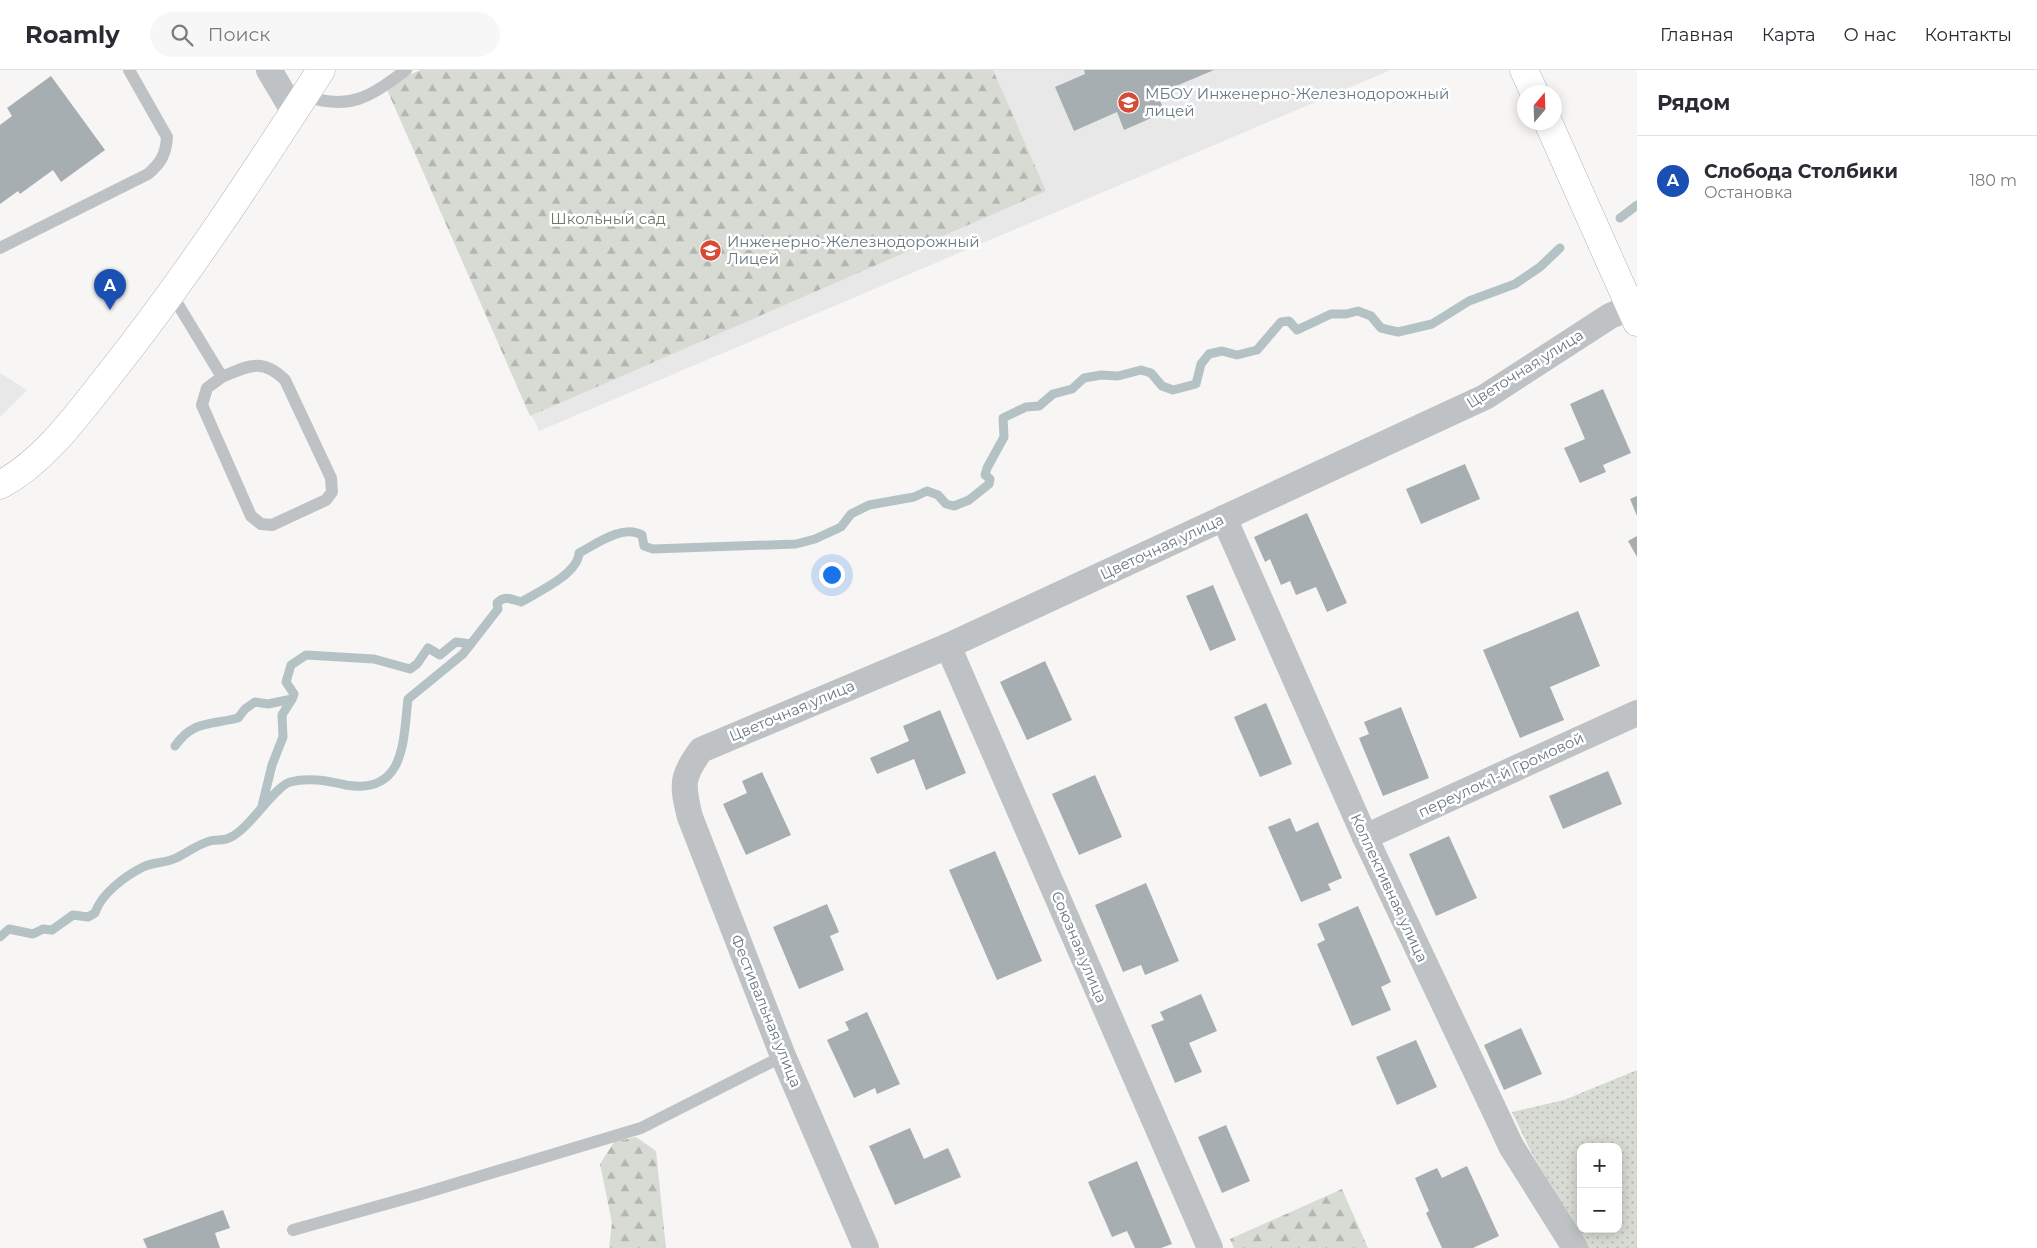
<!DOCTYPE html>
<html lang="ru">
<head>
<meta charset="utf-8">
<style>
	body { margin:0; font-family:Montserrat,sans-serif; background:#f7f7f7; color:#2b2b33 }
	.controls { position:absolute; right:15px; bottom:15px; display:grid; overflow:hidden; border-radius:10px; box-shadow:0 2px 12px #0003 }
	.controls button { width:45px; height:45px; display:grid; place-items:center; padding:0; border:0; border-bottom:1px solid #e1e1e2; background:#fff; color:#2b2b33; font:25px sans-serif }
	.compass { position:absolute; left:1517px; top:15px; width:45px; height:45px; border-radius:50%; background:#fff; box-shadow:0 2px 12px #0003; rotate:19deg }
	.you { position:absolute; left:831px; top:504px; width:18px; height:18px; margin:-12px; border:4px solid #fff; border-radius:50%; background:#1a73e8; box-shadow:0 0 0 8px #1a73e833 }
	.badge { display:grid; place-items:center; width:32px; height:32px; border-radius:50%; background:#d54b36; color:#fff; font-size:16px; font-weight:700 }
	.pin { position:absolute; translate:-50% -41px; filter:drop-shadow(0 1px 2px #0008) }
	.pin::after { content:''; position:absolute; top:26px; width:18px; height:15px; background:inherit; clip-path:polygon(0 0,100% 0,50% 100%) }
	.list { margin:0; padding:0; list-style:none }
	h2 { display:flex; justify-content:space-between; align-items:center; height:65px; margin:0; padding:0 20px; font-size:21px }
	h2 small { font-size:16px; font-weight:400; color:#7c7c81 }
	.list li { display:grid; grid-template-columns:32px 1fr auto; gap:15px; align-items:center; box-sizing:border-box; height:90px; padding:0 20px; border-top:1px solid #e1e1e2 }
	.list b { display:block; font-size:19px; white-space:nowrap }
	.list p { margin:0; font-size:16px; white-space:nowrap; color:#7c7c81 }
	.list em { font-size:16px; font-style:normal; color:#7c7c81 }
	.icon { flex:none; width:28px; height:28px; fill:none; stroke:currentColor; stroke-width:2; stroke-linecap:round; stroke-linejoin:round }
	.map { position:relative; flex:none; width:1637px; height:1178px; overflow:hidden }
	header { display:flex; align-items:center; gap:30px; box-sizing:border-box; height:70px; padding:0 25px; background:#fff; border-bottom:1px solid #e1e1e2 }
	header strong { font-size:24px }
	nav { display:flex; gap:28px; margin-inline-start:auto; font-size:18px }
	.search { width:350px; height:45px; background:#f7f7f7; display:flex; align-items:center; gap:12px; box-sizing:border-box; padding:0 18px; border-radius:28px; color:#7c7c81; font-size:19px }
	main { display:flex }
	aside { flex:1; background:#fff }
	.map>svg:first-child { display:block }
</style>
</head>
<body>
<header>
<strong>Roamly</strong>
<div class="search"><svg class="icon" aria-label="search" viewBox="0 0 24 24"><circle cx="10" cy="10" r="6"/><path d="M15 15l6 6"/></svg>Поиск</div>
<nav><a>Главная</a><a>Карта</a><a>О нас</a><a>Контакты</a></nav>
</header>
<main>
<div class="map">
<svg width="1637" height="1178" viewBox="0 0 1637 1178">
	<defs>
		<pattern id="grass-dots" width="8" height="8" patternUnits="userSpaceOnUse" patternTransform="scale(1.25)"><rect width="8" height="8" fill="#d7dbd3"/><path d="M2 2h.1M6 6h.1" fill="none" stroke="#b2b6b1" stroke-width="1.8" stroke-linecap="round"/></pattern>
		<pattern id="forest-firs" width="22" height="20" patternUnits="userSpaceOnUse" patternTransform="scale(1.25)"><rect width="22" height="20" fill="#d7dbd3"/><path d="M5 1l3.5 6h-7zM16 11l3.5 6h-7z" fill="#b2b6b1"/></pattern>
	</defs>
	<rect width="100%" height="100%" fill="#f7f6f4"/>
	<g fill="#e7e8e7">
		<path d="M421 0H1391L539 361 385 15Z"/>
		<path d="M0 303 27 320 0 347Z"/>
	</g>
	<path fill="url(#grass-dots)" fill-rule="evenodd" d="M1637 1000V1178H1588L1530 1080 1512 1042 1564 1030ZM1581 1077H1618V1159H1581Z"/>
	<g fill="url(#forest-firs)">
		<path d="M421 0H993L1046 121 530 346 385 15Z"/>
		<path d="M636 1067 656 1081 666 1178H609L612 1153 600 1094 614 1072Z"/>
		<path d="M1342 1119 1368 1178H1234L1230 1169Z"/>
	</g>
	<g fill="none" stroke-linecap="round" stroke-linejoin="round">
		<g stroke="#b5c2c5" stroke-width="9">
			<path d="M1620 148 1637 135"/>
			<path d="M175 676C193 650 211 655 238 648L245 639 255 632 268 634 292 629 294 624 286 612 291 595 306 585 374 589 410 599 417 594 428 578 440 585 456 572 471 574"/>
			<path d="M262 736 272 695 283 667 282 645 292 629"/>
			<path d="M0 867 9 859 33 864 43 859 52 860 73 845 88 847 95 843C101 824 125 806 143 797 153 792 166 793 176 788 187 783 198 774 210 771 216 769 223 771 229 768 248 761 275 716 290 712 309 707 327 711 346 715 406 725 403 670 408 629L463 584 498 539 497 533C505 525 511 529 521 532 538 522 578 504 579 483 596 474 623 454 642 465L644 476 653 479 796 474 815 469 841 457 851 444 869 435 914 427 927 421 938 425 946 434 954 436 969 430 989 414 990 409 985 405 987 398 1004 367 1003 348 1026 337 1039 336 1053 324 1072 319 1084 308 1101 305 1118 306 1141 300 1151 303 1162 316 1173 320 1196 314 1201 294 1209 284 1222 281 1237 285 1257 280 1281 252 1289 251 1297 260 1331 244H1346L1358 241 1371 246 1381 258 1398 262 1432 254 1469 231 1515 214 1540 197 1560 178"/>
		</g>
	</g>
	<g fill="#a6aeb2">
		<path d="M1084 0H1214L1157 24 1165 42 1124 60 1117 42 1074 61 1055 17 1085 4Z"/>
		<path d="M51 6 105 80 61 112 53 100 20 124 18 121 0 134V55L12 46 7 38Z"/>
		<path d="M1603 319 1631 383 1603 395 1606 402 1580 413 1564 378 1585 369 1570 334Z"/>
		<path d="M1465 394 1480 429 1421 454 1406 419Z"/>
		<path d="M1637 426V446L1630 429Z"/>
		<path d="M1307 443 1347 533 1327 542 1316 517 1296 525 1290 511 1281 515 1270 489 1265 492 1254 467Z"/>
		<path d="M1637 466V487L1628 471Z"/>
		<path d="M1213 515 1236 570 1210 581 1186 526Z"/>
		<path d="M1578 541 1600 596 1550 617 1564 650 1520 668 1483 580Z"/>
		<path d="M1045 591 1072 650 1027 670 1000 612Z"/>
		<path d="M1266 633 1292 694 1260 707 1234 647Z"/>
		<path d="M1401 637 1429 708 1383 726 1359 668 1369 664 1364 652Z"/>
		<path d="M940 640 966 703 926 720 914 689 877 704 870 688 909 671 903 656Z"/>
		<path d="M1608 701 1622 734 1563 759 1549 726Z"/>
		<path d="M762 702 791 765 746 785 723 734 747 723 742 711Z"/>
		<path d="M1095 705 1122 767 1079 785 1052 724Z"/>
		<path d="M1290 748 1296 762 1318 752 1342 808 1328 814 1331 820 1301 832 1268 757Z"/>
		<path d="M1449 766 1477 828 1436 846 1409 784Z"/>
		<path d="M995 781 1042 891 997 910 949 800Z"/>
		<path d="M1146 813 1179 891 1145 905 1141 895 1123 902 1095 835Z"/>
		<path d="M827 834 839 862 830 866 844 900 799 919 773 857Z"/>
		<path d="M1358 836 1391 912 1381 917 1391 940 1352 956 1317 874 1325 870 1318 854Z"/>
		<path d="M1201 924 1217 961 1189 973 1202 1002 1175 1013 1151 955 1164 950 1160 942Z"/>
		<path d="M867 942 900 1014 877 1024 875 1018 854 1028 827 970 849 960 845 952Z"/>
		<path d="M1521 958 1542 1004 1504 1020 1484 975Z"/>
		<path d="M1416 970 1437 1017 1397 1035 1376 987Z"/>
		<path d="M1226 1055 1250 1111 1222 1123 1198 1067Z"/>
		<path d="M910 1058 924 1089 948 1078 961 1107 895 1135 869 1076Z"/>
		<path d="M1137 1091 1172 1174 1161 1178H1135L1127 1161 1112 1167 1088 1112Z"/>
		<path d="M1467 1096 1499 1166 1473 1178H1442L1426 1143 1429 1141 1415 1108 1437 1098 1442 1108Z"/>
		<path d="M223 1140 230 1158 215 1163 220 1178H147L143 1169Z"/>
	</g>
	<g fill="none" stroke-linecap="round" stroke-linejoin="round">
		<defs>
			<g id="secondary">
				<path d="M1524 0 1534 22"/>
				<path d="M1548 52 1637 252"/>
				<path d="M0 415C45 391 78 344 109 305 186 208 254 104 321 0"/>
			</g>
		</defs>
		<use href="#secondary" stroke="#b0b6ba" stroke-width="29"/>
		<g stroke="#bec2c5" stroke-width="12">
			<path d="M305 26C350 41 370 27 406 0"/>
			<path d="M0 178 148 104C161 93 166 84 167 67L129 0"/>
			<path d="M171 223 222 307C248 296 262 287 285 310L331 408 332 422 326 430 272 455 261 454 251 446 202 335 207 318 222 307"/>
			<path d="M293 1160 418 1125 641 1058 783 986"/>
		</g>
		<g stroke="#bec2c5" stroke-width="26">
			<path d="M269 0 294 42"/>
			<path d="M1224 448 1365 767 1497 1046 1511 1076 1575 1178"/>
			<path d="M948 576 1210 1178"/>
			<path d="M1365 767 1637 643"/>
			<path d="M866 1178 783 986 690 747C682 715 681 707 701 680L948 576 1485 327 1610 246 1631 237"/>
		</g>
		<use href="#secondary" stroke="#fff" stroke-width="28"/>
	</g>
	<defs>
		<symbol id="school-disc" viewBox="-11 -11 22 22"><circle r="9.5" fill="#d54b36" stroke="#fff"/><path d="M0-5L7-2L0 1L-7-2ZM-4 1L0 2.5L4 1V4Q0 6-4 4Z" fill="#fff"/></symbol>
	</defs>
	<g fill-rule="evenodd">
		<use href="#school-disc" x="1116" y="20" width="25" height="25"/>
		<use href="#school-disc" x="698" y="168" width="25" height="25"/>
	</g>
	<g text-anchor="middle" stroke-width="5" stroke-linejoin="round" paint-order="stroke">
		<g font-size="15" fill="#687982" stroke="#fff" text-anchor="start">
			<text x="1145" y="29">МБОУ Инженерно-Железнодорожный<tspan x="1145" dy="17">лицей</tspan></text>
			<text x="727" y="177">Инженерно-Железнодорожный<tspan x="727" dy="17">Лицей</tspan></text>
		</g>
		<g font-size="15" fill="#6c7a67" stroke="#fff">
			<text x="608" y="154">Школьный сад</text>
		</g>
		<g font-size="15" fill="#687982" stroke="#fff">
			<text transform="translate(1525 299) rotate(-32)" y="5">Цветочная улица</text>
			<text transform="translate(1162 477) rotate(-25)" y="5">Цветочная улица</text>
			<text transform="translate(792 641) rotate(-23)" y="5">Цветочная улица</text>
			<text transform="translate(1501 705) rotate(-25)" y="5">переулок 1-й Громовой</text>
			<text transform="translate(1389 818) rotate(65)" y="5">Коллективная улица</text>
			<text transform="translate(1079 877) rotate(67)" y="5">Союзная улица</text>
			<text transform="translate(766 941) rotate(68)" y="5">Фестивальная улица</text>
		</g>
	</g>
</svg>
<div class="controls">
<button>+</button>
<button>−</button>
</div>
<svg class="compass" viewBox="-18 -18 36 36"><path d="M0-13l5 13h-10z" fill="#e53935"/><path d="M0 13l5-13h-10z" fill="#7c7c81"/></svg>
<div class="you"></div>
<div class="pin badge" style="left:110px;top:240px;background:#1a4fb4">A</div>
</div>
<aside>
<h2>Рядом<small></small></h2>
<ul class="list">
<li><span class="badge" style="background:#1a4fb4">A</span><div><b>Слобода Столбики</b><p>Остановка</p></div><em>180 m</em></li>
</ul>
</aside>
</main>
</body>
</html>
